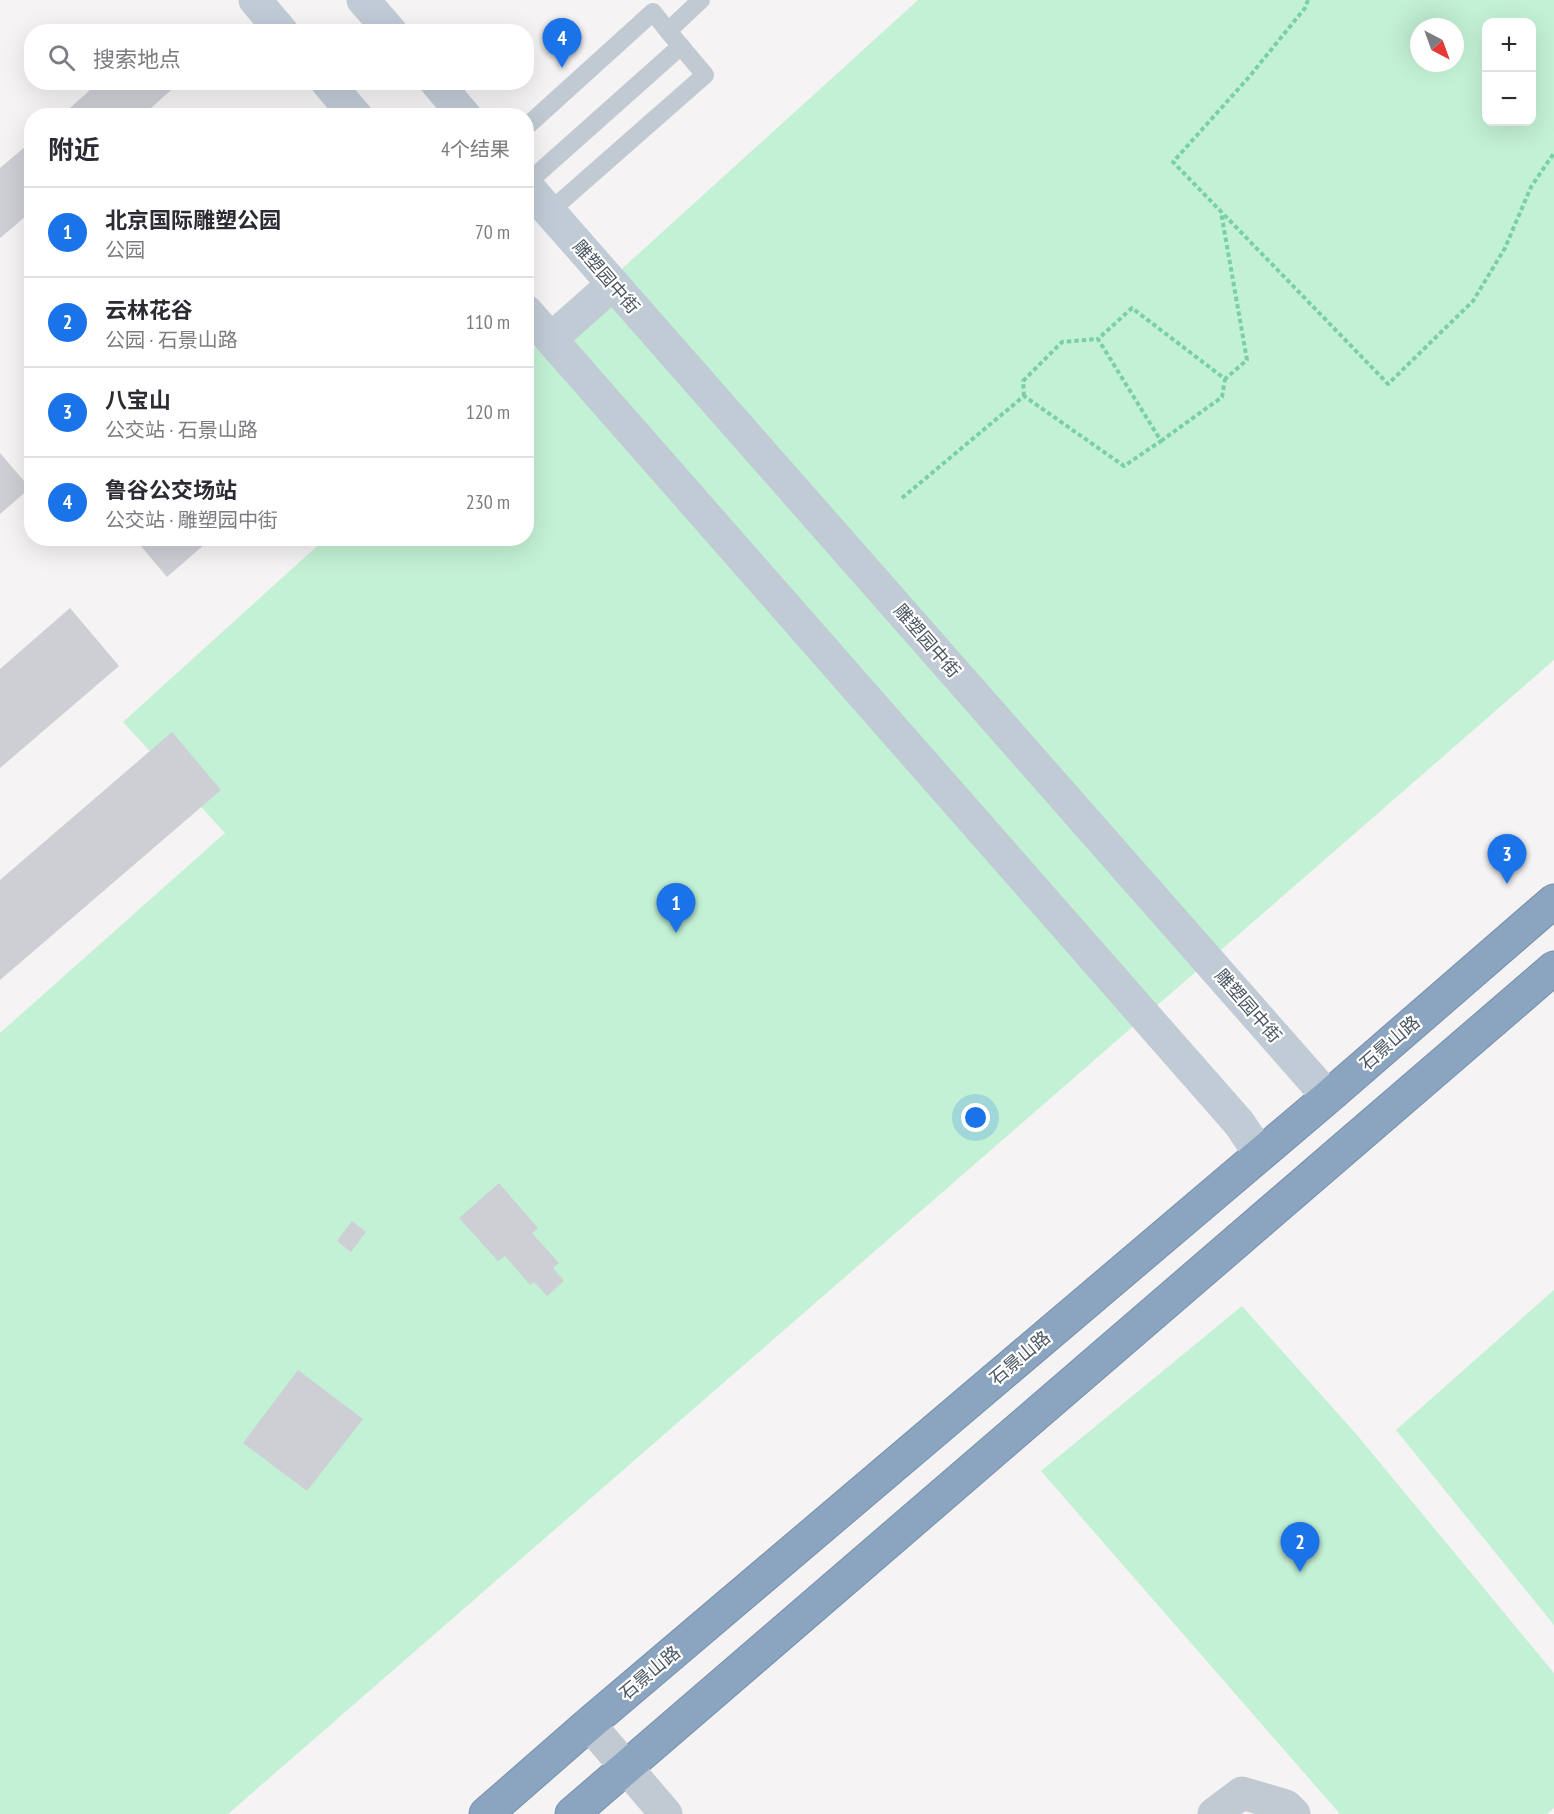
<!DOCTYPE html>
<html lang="zh">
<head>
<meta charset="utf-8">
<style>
	body { margin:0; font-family:"PT Sans Narrow","Noto Sans SC",sans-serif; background:#f7f7f7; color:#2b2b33 }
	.controls { position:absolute; right:18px; top:18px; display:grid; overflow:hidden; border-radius:12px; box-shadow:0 6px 24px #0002 }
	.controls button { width:54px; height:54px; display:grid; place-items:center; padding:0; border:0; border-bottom:2px solid #e1e1e2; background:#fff; color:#2b2b33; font:30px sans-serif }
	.compass { position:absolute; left:1410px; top:18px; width:54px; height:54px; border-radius:50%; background:#fff; box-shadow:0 6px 24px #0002; rotate:139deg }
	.you { position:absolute; left:976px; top:1118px; width:21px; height:21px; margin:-15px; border:4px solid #fff; border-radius:50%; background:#1a73e8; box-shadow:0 0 0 9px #1a73e833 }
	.badge { display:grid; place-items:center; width:39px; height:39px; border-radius:50%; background:#1a73e8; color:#fff; font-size:20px; font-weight:700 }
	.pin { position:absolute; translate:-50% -50px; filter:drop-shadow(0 2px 3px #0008) }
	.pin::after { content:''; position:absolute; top:32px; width:21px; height:18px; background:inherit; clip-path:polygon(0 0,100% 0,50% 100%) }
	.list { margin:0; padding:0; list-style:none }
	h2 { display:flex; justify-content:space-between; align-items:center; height:78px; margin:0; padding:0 24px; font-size:26px }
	h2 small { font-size:20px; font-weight:400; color:#7c7c81 }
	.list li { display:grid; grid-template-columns:39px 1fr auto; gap:18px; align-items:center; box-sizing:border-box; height:90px; padding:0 24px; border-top:2px solid #e1e1e2 }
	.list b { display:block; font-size:22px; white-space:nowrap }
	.list p { margin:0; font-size:20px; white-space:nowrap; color:#7c7c81 }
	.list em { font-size:20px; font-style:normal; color:#7c7c81 }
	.icon { flex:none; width:33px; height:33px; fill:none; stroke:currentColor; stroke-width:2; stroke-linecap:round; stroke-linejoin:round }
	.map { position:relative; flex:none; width:1554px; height:1814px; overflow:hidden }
	.search { position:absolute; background:#fff; box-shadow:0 6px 24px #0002; left:24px; top:24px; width:510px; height:66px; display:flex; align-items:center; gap:15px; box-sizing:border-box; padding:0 21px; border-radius:24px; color:#7c7c81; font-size:22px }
	.panel { position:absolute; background:#fff; box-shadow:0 6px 24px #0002; left:24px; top:108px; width:510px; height:438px; border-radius:24px }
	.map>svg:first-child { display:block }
</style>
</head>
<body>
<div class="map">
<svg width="1554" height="1814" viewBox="0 0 1554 1814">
	<rect width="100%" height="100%" fill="#f5f3f3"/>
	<g fill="#c3f1d5" fill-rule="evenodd">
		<path d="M918 0H1554V660L228 1814H0V1033L225 833 123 722 325 539 526 538 527 355ZM1486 22H1532V122H1486ZM1419 27H1455V63H1419Z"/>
		<path d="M1554 1290V1625L1396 1430Z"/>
		<path d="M1242 1306 1357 1435 1554 1673V1808L1547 1814H1340L1041 1471Z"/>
	</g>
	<g fill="#cdcfd5">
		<path d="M99 82H180L142 116H61Z"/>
		<path d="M32 141V211L0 238V168Z"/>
		<path d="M0 453 30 488 0 514Z"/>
		<path d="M134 538H212L167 577Z"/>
		<path d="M70 608 119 666 0 768V669Z"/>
		<path d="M172 732 221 790 0 980V880Z"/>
		<path d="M499 1183 538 1228 532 1233 559 1263 553 1268 564 1281 547 1296 534 1282 530 1285 505 1256 498 1261 459 1218Z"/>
		<path d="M352 1221 366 1232 351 1252 337 1241Z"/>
		<path d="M298 1370 363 1419 307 1491 243 1443Z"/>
	</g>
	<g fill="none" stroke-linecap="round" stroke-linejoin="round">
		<defs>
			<g id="highway">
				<path d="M486 1814 589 1724 1328 1097 1554 901"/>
				<path d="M572 1814 1554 968"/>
			</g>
		</defs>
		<use href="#highway" stroke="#7690ad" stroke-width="35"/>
		<g stroke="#7ad0a6" stroke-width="4" stroke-dasharray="4.5 3" stroke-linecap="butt">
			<path d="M1308 0 1305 8 1249 77 1173 162 1388 384 1473 301 1505 248 1531 187 1554 153"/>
			<path d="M1024 396 1023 381 1062 342 1098 339"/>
			<path d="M1161 441 1222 397 1225 379"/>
			<path d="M902 498 1024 396 1124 466 1161 441 1098 339 1132 308 1225 379 1247 360 1221 212"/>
		</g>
		<g stroke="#c1cad2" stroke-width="18">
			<path d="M526 127 653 12 668 31"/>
			<path d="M526 184 681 46"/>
			<path d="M549 212 705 75 668 31 701 0"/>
		</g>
		<g stroke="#c1cad2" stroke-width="33">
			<path d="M589 1724 666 1814"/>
			<path d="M1214 1814 1242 1793 1286 1806 1294 1814"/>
		</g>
		<g stroke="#c1cbd6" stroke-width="33">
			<path d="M255 0 282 32"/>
			<path d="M363 0 391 32"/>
			<path d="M327 82 356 116"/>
			<path d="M436 82 465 116"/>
			<path d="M526 185 1328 1097"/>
			<path d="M526 311 1239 1123 1260 1154"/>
			<path d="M551 339 613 284"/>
		</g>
		<use href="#highway" stroke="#8ba5c1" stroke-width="33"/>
	</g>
	<g text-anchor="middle" stroke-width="4.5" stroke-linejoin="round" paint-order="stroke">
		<g font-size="18" fill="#4a5661" stroke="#fff">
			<text transform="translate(606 277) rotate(49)" y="6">雕塑园中街</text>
			<text transform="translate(927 641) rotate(49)" y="6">雕塑园中街</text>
			<text transform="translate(1248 1006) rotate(49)" y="6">雕塑园中街</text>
			<text transform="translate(1390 1043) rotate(-41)" y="6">石景山路</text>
			<text transform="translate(1020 1358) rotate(-40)" y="6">石景山路</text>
			<text transform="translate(650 1673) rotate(-40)" y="6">石景山路</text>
		</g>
	</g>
</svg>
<div class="controls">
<button>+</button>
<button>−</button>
</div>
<svg class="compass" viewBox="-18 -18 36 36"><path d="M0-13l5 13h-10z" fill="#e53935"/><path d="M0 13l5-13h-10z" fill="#7c7c81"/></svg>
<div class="you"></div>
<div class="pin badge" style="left:676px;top:933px">1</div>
<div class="pin badge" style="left:1300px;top:1572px">2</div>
<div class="pin badge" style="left:1507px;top:884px">3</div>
<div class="pin badge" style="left:562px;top:68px">4</div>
<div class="search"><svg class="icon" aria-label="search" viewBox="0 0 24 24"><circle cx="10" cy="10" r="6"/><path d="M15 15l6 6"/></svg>搜索地点</div>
<section class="panel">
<h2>附近<small>4个结果</small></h2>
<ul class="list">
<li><span class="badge">1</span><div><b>北京国际雕塑公园</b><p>公园</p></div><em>70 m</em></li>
<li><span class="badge">2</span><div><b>云林花谷</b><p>公园 · 石景山路</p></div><em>110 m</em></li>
<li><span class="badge">3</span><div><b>八宝山</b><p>公交站 · 石景山路</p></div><em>120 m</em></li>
<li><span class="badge">4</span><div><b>鲁谷公交场站</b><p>公交站 · 雕塑园中街</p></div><em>230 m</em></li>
</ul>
</section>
</div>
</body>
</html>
